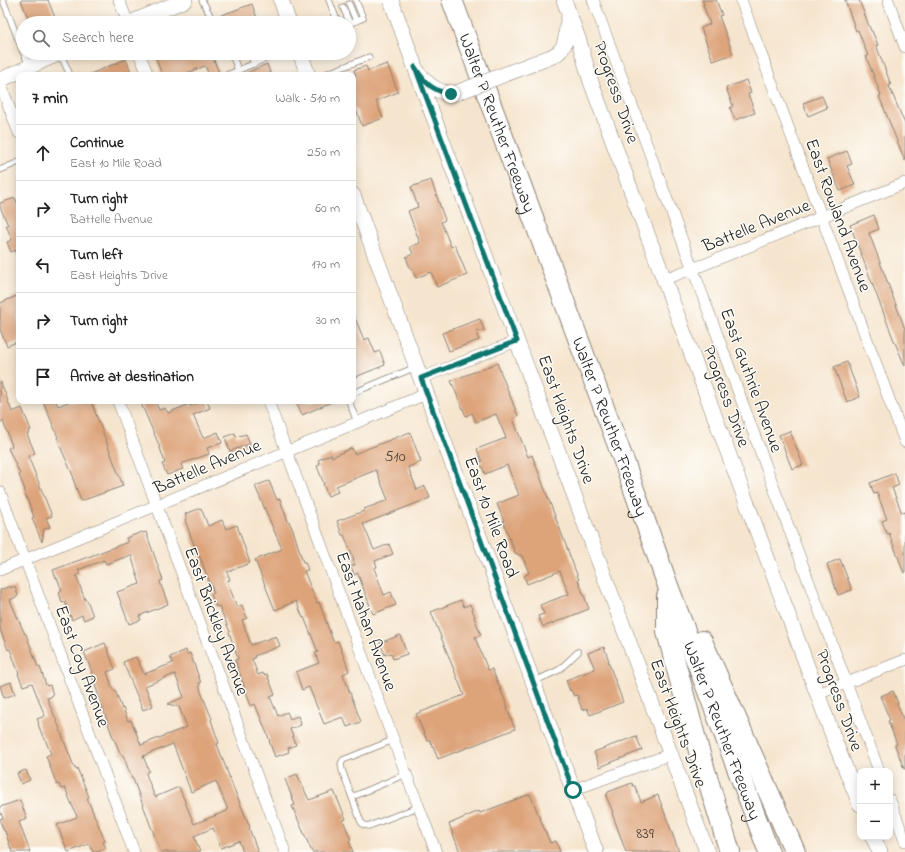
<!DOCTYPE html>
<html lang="en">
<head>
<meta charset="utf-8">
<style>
	body { margin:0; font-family:"Indie Flower",sans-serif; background:#f6f6f6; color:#222 }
	.controls { position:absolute; right:12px; bottom:12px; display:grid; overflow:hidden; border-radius:8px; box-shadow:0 2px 10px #0003 }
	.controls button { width:36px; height:36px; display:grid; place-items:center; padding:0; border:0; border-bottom:1px solid #e0e0e0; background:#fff; color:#222; font:20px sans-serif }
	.stop { position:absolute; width:12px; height:12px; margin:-9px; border:3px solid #0f766e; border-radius:50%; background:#fff }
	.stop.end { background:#0f766e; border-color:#fff; box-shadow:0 1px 4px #0008 }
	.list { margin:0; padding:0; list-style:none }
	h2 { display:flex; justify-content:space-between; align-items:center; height:52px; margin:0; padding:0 16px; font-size:17px }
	h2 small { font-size:13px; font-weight:400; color:#767676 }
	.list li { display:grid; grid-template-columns:26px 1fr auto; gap:12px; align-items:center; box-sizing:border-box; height:56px; padding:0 16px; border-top:1px solid #e0e0e0 }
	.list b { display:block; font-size:15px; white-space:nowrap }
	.list p { margin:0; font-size:13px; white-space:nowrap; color:#767676 }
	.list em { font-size:13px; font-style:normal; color:#767676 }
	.icon { flex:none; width:22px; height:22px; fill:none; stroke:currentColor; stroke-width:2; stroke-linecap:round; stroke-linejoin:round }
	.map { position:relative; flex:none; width:905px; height:852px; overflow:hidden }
	.search { position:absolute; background:#fff; box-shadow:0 2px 10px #0003; left:16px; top:16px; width:340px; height:44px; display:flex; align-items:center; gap:10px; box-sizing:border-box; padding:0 14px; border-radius:22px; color:#767676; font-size:15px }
	.panel { position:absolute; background:#fff; box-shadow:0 2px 10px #0003; left:16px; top:72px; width:340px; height:332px; border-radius:8px }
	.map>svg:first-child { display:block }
</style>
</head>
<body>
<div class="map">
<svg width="905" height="852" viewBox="0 0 905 852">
	<rect width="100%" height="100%" fill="#fdfcf7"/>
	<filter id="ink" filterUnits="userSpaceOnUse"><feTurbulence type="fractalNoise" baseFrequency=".025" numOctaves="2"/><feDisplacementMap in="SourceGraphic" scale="8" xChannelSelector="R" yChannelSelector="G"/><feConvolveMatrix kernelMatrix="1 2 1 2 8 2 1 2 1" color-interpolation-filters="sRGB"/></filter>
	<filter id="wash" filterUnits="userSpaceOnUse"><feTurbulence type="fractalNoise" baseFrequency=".012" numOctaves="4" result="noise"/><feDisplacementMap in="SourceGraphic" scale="16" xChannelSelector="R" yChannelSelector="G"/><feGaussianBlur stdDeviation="0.9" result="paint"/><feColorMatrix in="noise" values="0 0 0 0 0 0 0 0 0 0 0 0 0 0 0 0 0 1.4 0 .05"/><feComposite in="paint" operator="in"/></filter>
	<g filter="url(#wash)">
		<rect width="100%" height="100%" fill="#f6e5ce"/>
		<g id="blocks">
			<g fill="#dda379" fill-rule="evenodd">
				<path d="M21 0H48L57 23H30Z"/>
				<path d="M702 0H716L722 15 719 16 733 54 713 61 701 28 710 24 703 5 704 4Z"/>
				<path d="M845 0H859L871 31H872L878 45H876L891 85 889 86 905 124V161L879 96 881 95 866 56H868L858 30 856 31Z"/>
				<path d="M252 4 257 18 244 23H217L216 17Z"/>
				<path d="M154 53H211L220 75H209L205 66 182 75H162Z"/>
				<path d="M126 59 132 75H88Z"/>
				<path d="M267 64 271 75H242Z"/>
				<path d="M387 64 398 92 376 101 383 118 362 126 356 109 353 110V77L356 76 354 70 366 66 368 71Z"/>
				<path d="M746 80 751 93 748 94 755 113 735 120 730 108 733 106 726 88Z"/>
				<path d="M822 96 827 108 808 116 803 103Z"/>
				<path d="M847 151 852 164 847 166 855 185 840 191 827 159Z"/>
				<path d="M431 180 445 220 441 222 451 247 455 245 467 275 437 287 431 272 416 278 412 268H410L406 257 413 254 410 247 420 243 408 211 418 207 411 187Z"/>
				<path d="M15 198 19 206V257H18L15 250 11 252 7 242 12 240 6 225H8L0 207V203Z"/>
				<path d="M874 215 879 229 869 233 905 329V366L893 338 850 225Z"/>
				<path d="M19 295V341L7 346 0 330V303Z"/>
				<path d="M353 313 364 340 369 338 375 353 380 351 385 365 353 378Z"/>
				<path d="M480 319 484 330 476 332 479 340 449 351 442 333Z"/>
				<path d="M847 362 860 397 847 402 834 367Z"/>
				<path d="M497 363 518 416 513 419 528 457 532 455 579 580H578L589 609 543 627 538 616 544 614 540 605 569 594 560 571 527 584 524 576 529 573 522 556 515 553 503 521H504L497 504 519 495 507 465 485 474 480 462H482L477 449 506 438 496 414 476 422 472 413 466 416 451 381Z"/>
				<path d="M0 382H1L12 412 22 408 31 430H29L30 432 27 434 35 453 28 456 52 516 46 518 50 527 44 529 42 542 32 518 34 517 24 491 25 490 19 475 20 474 8 448 12 446 3 421 0 422Z"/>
				<path d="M43 401H56L58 406 71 401H91L123 486 81 501 73 479 74 478 60 446 57 438 58 437Z"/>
				<path d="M140 401H155L159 410 165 408 168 413 189 404 190 406 202 401H207L210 408 193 415 203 438 218 432 222 443 207 448 209 454 181 464 183 469 167 475 162 464 165 463 159 445Z"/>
				<path d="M296 401H334L302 415Z"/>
				<path d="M790 431 803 465 792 469 779 435Z"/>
				<path d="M410 432 421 462 408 467 417 490 425 486 430 498 363 524 374 550 389 544 393 554 375 561 377 567 374 568 384 595 391 592 396 605 373 614 358 574V573L354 575 351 566 355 565 353 560H354L344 535H342L337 521 364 511V509L388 500 376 470 336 486 338 492 328 496 323 484H324L317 466 320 464 318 460 331 454 332 457 352 448 354 454Z"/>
				<path d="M235 433 236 437 246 434 250 444 230 451 225 437Z"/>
				<path d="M895 473 899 485 892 488 902 513 905 512V573H904L889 533 887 534 882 521 887 519 877 493 874 494 870 483Z"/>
				<path d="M269 481 277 500 280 499 288 522H289L293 530 303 562H305L308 570 304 571 317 603 319 602 333 641 334 642 338 641 349 671 343 674 361 722 347 727 343 717 324 724 309 687 302 690 296 672 319 663 315 653 318 652 304 617 303 618 296 601 275 610 255 560 282 549 255 486Z"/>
				<path d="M201 508 208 526 222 520 226 529 237 525 250 563 227 572 230 580 227 581 237 607 242 605 247 618 242 620 251 645 276 636 280 646 254 656 255 658 252 659 258 675 263 673 264 675 267 674 275 695 270 697 278 716 287 712 290 719 298 716 301 725 290 729 296 745 288 748 289 752 275 757 269 741H270L255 704 251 706 235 660 238 659 229 632H230L219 606 216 607 211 594 214 593 195 545H194L185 520 187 519 185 514Z"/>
				<path d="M142 532 143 533 146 532 163 580 160 581 161 585 168 604 139 616 141 620 129 624 117 592 140 584 131 555 106 564 104 560 78 570 80 574 76 575 85 600H87L93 616 84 620 82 615 72 620 65 602 62 603 59 592 62 590 57 578H56L53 570 128 542 126 538Z"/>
				<path d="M840 559 852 590 838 595 827 564Z"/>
				<path d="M10 586 11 588 15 586 18 596 10 600 23 630 25 634H26L38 667H40L46 685 47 686 50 685 53 695 51 696V697L47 698 60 729 64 741 75 769 77 768 89 797 87 798 105 841 103 842 106 848 97 852H93L89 844 68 852 57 825 77 817 65 788 61 789 59 784 57 785 46 756 51 754 44 737H43L38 724 39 723 37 719 45 716 32 683 23 686 18 674H19L10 649 8 650 0 629V590Z"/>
				<path d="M461 600 464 607 470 604 475 617H474L481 635 475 637 478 645 488 670 492 669 508 708 507 709 515 729 438 759 430 740 427 741 416 714 464 695 431 612Z"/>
				<path d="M400 635 407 654 393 659 391 653 385 655 380 643Z"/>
				<path d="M105 643 115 669 107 672 113 690H115L122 709 123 708 128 721 131 720 141 745 187 727 179 707 168 704 184 697 175 674 145 686 153 706 143 710 123 662 136 657 144 674 173 663 170 657 186 650 187 654 190 653 201 683H199L201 692 212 719 211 720 213 726 219 743 217 744 232 784 250 827 249 828 258 852H243L239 841 221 848 213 828 194 836 200 852H161L148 819V818L133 779H132L123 755H121L111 732 91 673 92 672 84 652ZM173 744 191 792 216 781 228 810 227 811 194 824 179 787 155 797 154 795 146 774V773L149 771 143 756Z"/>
				<path d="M604 647 609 661H608L623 702 590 715 587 708 582 710 577 695 574 696 571 690 570 691 566 680 595 669 588 653Z"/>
				<path d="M11 682 15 694 4 698 0 686Z"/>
				<path d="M893 691 898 703H897L905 724V769H904L895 745 897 744 888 721 890 720 880 696Z"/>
				<path d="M636 736 642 750 600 767 594 752Z"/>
				<path d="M26 770 30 780 21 784 17 773Z"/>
				<path d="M297 774 309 800 334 791 346 819 343 820 351 840 349 841 353 852H312L292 806 295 805 285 779Z"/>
				<path d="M632 783 633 786H635L641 802 658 795 679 852H626L612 813 613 812 606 796 608 792Z"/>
				<path d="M530 794 550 843 556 841 560 852H460L449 824 479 811 480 813Z"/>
				<path d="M20 800 27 819 19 822 30 852H12L5 831H4L0 821V819L3 818 0 811V807Z"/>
			</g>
		</g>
	</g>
	<g filter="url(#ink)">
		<use href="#blocks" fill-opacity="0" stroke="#898075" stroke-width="1"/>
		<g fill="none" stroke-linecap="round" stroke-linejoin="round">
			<defs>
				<g id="service">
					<path d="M3 0 23 52"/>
					<path d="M202 0 211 17 213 23"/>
					<path d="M329 0 338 23"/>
					<path d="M349 4 356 21"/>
					<path d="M343 7 350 24"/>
					<path d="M349 24 363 18 356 1"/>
					<path d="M24 53 29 66"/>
					<path d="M60 53 70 75"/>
					<path d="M227 53 233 57 238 70"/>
					<path d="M250 53 254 64"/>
					<path d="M227 75 279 53"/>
					<path d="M323 75 369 57"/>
					<path d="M0 170 19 162"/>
					<path d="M353 393 416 367"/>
					<path d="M349 401 357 422"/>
					<path d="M533 682 559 670 578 652"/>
					<path d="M393 740 343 760 341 764 342 770 361 822 364 825 369 826 418 807"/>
					<path d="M352 797 406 774"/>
				</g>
				<g id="minor">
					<path d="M119 0 128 23"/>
					<path d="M593 0 879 771"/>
					<path d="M741 0 905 442"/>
					<path d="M888 0 905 47"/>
					<path d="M139 53 148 75"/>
					<path d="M0 83 19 133"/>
					<path d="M664 279 703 265 905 183"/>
					<path d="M421 378 517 341"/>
					<path d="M118 401 285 852"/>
					<path d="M268 401 399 755 436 852"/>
					<path d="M0 492 134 852"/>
					<path d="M0 570 426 394"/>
					<path d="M818 694 905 660"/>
					<path d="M573 790 671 754"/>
					<path d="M890 800 905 841"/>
				</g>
				<g id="secondary">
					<path d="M281 0 289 23"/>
					<path d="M391 0 415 67 707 852"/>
					<path d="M564 0 579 41 591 82 840 755 860 804"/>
					<path d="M130 23 185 0"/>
					<path d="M300 53 308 75"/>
					<path d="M553 56C570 47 564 33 569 17"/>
					<path d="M421 76C430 87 441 95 456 93"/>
					<path d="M0 80 60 53"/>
					<path d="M353 195 596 852"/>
					<path d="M873 837 880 852"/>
				</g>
				<g id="motorway">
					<path id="s1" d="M452 0 626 467 668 586 769 852"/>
					<path d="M667 596V632L699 751 730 852"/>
					<path d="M702 641 795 852"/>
				</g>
			</defs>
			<use href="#service" stroke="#898075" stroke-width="7"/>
			<use href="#minor" stroke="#898075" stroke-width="12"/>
			<use href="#secondary" stroke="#898075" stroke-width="16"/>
			<use href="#motorway" stroke="#898075" stroke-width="22"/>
			<use href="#service" stroke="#fff" stroke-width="5.5"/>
			<use href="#minor" stroke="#fff" stroke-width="11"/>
			<use href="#secondary" stroke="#fff" stroke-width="15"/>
			<use href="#motorway" stroke="#fff" stroke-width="20"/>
			<defs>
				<path id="secondary-bridge" d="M456 93 553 56"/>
			</defs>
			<use href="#secondary-bridge" stroke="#898075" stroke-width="16" stroke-linecap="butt"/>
			<use href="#secondary-bridge" stroke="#fff" stroke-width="15"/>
		</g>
	</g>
	<g fill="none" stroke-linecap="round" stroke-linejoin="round" filter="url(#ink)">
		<path stroke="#0f766e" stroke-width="5" d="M451 94C432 91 425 83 415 67L517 341 421 378 573 790"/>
	</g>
	<g text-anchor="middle" stroke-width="3" stroke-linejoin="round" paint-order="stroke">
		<g font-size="16" fill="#4c3e33">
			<text x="395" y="461">510</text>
			<text x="645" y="838">839</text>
		</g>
		<g font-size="18" fill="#1c1c1c" stroke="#fdfcf7">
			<text transform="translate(617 92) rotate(71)" y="6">Progress Drive</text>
			<text dy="6" stroke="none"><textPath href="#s1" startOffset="131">Walter P Reuther Freeway</textPath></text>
			<text transform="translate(839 215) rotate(70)" y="6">East Rowland Avenue</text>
			<text transform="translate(756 225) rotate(-22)" y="6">Battelle Avenue</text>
			<text transform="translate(752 380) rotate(70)" y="6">East Guthrie Avenue</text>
			<text transform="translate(727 396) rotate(70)" y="6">Progress Drive</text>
			<text transform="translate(567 419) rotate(70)" y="6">East Heights Drive</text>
			<text dy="6" stroke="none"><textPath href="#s1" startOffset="455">Walter P Reuther Freeway</textPath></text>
			<text transform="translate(207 466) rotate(-23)" y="6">Battelle Avenue</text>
			<text transform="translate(492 517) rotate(70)" y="6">East 10 Mile Road</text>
			<text transform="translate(217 621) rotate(70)" y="6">East Brickley Avenue</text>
			<text transform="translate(367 621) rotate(70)" y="6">East Mahan Avenue</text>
			<text transform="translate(83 666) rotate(70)" y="6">East Coy Avenue</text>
			<text transform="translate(840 700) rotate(70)" y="6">Progress Drive</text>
			<text transform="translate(679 723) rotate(70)" y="6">East Heights Drive</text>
			<text dy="6" stroke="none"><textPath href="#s1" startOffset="779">Walter P Reuther Freeway</textPath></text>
		</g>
	</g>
</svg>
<div class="controls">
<button>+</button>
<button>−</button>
</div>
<div class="stop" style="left:573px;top:790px"></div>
<div class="stop end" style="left:451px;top:94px"></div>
<div class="search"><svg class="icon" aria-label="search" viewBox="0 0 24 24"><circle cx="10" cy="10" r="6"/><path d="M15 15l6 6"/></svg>Search here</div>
<section class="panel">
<h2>7 min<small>Walk · 510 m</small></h2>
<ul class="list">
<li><svg class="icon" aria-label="ahead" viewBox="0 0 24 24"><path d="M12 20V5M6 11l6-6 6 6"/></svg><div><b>Continue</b><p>East 10 Mile Road</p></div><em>250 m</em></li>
<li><svg class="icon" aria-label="right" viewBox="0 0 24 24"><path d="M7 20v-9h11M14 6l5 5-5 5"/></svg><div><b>Turn right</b><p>Battelle Avenue</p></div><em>60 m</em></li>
<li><svg class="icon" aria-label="left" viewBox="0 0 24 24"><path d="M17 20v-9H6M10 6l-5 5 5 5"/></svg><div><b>Turn left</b><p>East Heights Drive</p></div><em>170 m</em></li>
<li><svg class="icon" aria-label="right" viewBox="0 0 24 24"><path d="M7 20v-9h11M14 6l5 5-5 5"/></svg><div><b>Turn right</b></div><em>30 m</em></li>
<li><svg class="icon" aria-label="arrive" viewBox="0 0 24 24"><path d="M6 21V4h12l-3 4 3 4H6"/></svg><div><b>Arrive at destination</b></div></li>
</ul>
</section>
</div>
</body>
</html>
